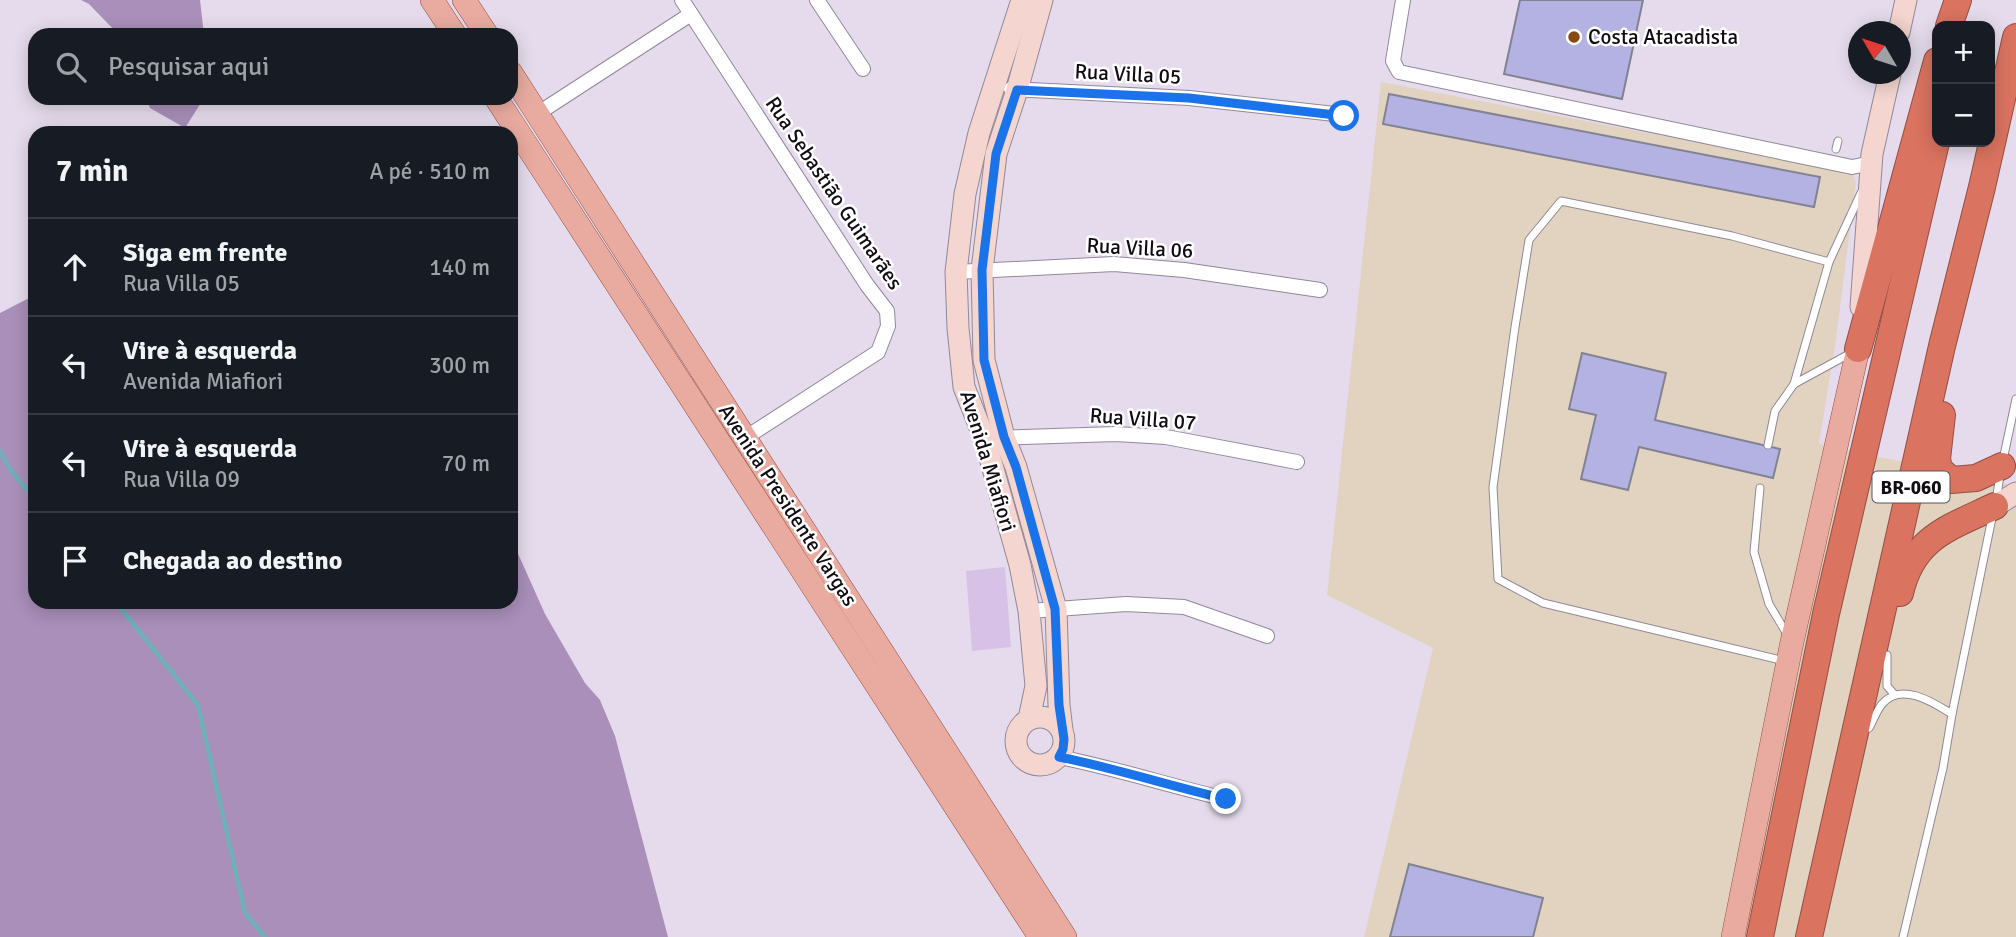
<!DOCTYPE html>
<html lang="pt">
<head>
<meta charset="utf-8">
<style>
	body { margin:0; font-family:Signika,sans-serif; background:#20242c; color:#f1f3f6 }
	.controls { position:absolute; right:21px; top:21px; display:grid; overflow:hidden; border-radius:14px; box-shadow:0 4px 18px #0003 }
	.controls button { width:63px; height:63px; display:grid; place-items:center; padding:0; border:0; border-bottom:2px solid #363941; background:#171b24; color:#f1f3f6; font:35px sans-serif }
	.compass { position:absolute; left:1848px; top:21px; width:63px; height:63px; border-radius:50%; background:#171b24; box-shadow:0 4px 18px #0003; rotate:309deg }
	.stop { position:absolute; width:21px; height:21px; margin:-16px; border:5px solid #1a73e8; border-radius:50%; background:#fff }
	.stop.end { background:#1a73e8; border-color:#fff; box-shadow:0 2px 7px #0008 }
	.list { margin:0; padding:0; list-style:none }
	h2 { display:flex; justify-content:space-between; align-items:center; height:91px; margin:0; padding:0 28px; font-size:30px }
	h2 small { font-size:23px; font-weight:400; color:#9ea1a6 }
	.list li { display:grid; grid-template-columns:46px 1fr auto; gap:21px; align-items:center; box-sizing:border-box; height:98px; padding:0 28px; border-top:2px solid #363941 }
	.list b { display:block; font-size:26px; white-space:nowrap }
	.list p { margin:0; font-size:23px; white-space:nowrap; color:#9ea1a6 }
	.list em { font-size:23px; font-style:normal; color:#9ea1a6 }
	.icon { flex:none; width:38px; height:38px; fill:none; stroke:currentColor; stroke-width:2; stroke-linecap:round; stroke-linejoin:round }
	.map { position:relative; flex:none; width:2016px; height:937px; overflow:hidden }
	.search { position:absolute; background:#171b24; box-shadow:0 4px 18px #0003; left:28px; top:28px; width:490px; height:77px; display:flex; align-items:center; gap:18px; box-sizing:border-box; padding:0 24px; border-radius:21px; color:#9ea1a6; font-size:26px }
	.panel { position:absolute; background:#171b24; box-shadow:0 4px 18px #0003; left:28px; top:126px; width:490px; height:483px; border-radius:21px }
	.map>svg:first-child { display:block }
</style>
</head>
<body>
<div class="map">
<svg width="2016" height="937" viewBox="0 0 2016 937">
	<rect width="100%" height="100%" fill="#e5dbec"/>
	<path fill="#e1d3c0" d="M1381 82 1852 172 1856 183 1836 339 1819 444 2016 486V937H1364L1433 648 1327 595Z"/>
	<path fill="#d7c1e6" d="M1005 567 1011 647 972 651 966 571Z"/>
	<g fill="#a98fba">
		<path d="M81 0H200L204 35H119L89 4Z"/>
		<path d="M146 98H204L185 128 150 108Z"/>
		<path d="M35 295V602H511V538L545 614 585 683 600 700 615 736 668 937H0V313Z"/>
	</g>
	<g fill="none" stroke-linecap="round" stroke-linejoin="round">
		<g stroke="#6fb0b9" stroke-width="4.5">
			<path d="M0 451 10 469 35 500"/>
			<path d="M116 602 198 705 245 913 265 937"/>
		</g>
	</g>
	<g fill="#b4b2e2" stroke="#828293" stroke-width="2">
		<path d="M1520 0H1643L1622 99 1504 74Z"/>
		<path d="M1389 94 1820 177 1814 207 1383 124Z"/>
		<path d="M1582 353 1666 373 1655 420 1780 449 1773 478 1639 447 1628 490 1581 479 1596 415 1569 409Z"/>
		<path d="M1409 864 1543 898 1533 937H1390Z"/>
	</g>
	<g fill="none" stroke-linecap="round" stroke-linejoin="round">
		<defs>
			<g id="lane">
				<path d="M1836 149 1838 141"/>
				<path d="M1794 384 1829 262 1861 193"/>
				<path d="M1768 445 1775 411 1794 384 1851 353"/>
				<path d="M2003 460 2016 399"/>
				<path d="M1760 488 1754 552 1769 604 1787 634"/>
				<path d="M1996 501 2000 475"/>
				<path d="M1887 655V686L1894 694"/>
				<path d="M1785 661 1543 603 1498 579 1493 487 1515 327 1529 240 1561 201 1732 236 1829 262"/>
				<path d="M1952 714 1993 513"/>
				<path d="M1869 728C1873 721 1877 710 1882 704 1901 681 1934 703 1952 714L1943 768 1903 937"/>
			</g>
			<g id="street">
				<path d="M682 0 867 285 887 311 888 326 878 352 745 438"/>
				<path d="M817 0 863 69"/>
				<path d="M1403 0 1393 61 1399 72 1852 167 1872 163"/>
				<path d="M1011 89 1189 98 1344 115"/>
				<path d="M537 114 691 14"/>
				<path d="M956 272 1114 264 1184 270 1320 290"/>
				<path d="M997 438 1116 434 1166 437 1297 462"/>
				<path d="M1029 611 1126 604 1184 607 1267 636"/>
				<path d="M1059 757C1115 768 1170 786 1226 799"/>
			</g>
			<g id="secondary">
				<path d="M1022 0 979 133 965 194 956 272 958 328 964 387 985 440 1020 565 1029 611 1036 686 1029 719"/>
				<path d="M1042 0 1017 90 996 154 982 270 984 360 1004 437 1016 467 1056 609 1059 705 1062 730"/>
				<path d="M1899 32 1906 0"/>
				<path d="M1861 307 1872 154 1890 74"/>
				<path d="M1995 506 2016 493"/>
				<circle cx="1040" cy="741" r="24"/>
			</g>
			<g id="primary">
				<path d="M432 0 455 35"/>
				<path d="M464 0 487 35"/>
				<path d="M511 73 1065 937"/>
				<path d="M496 98 1040 937"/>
				<path d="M1733 937 1792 642 1858 349"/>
			</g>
			<g id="highway">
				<path d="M1949 26 1958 0"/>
				<path d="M1858 349 1937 61"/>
				<path d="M1942 415 1937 459 1939 469 1951 480 1976 478 2002 466"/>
				<path d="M1900 593C1913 537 1949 528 1995 506"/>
				<path d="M1760 937 1826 614 1937 138"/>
				<path d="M1809 937 1942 346 1982 187 2016 37"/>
			</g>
		</defs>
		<use href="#lane" stroke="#918898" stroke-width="9"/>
		<use href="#street" stroke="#918898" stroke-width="16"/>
		<use href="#secondary" stroke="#918898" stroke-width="23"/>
		<use href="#primary" stroke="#934f45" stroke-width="24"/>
		<use href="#highway" stroke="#934f45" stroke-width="28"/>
		<use href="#lane" stroke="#fff" stroke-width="7"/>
		<use href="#street" stroke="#fff" stroke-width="14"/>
		<use href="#secondary" stroke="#f4d5cf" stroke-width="21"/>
		<use href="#primary" stroke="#e9aba0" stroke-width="23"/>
		<use href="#highway" stroke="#da7360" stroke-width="26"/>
	</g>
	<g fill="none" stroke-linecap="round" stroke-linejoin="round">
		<path stroke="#1a73e8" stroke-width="9" d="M1226 799C1170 786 1115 768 1059 757L1063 749 1064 739 1059 705 1055 609 1016 467 1004 437 984 360 982 270 994 171 996 154 1017 90 1189 98 1344 116"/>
	</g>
	<circle fill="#894912" stroke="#fff" stroke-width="2.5" cx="1574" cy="37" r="7"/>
	<g text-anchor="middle" stroke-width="5" stroke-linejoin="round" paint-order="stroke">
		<rect fill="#fff" stroke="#585559" stroke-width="2" x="1872.5" y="471.5" width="77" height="31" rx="5"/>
		<g font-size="19" font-weight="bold" fill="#100c12">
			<text x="1911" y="494">BR-060</text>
		</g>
		<g font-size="21" fill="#100c12" stroke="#fff" text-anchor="start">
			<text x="1588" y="44">Costa Atacadista</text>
		</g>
		<g font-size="21" fill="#100c12" stroke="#fff">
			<text transform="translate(1128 74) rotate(3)" y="7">Rua Villa 05</text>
			<text transform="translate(834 193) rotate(56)" y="7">Rua Sebastião Guimarães</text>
			<text transform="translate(1140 248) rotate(3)" y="7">Rua Villa 06</text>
			<text transform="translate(1143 419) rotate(4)" y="7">Rua Villa 07</text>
			<text transform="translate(988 461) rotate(73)" y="7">Avenida Miafiori</text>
			<text transform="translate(788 505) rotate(57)" y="7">Avenida Presidente Vargas</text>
		</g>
	</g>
</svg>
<div class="controls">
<button>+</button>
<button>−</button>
</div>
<svg class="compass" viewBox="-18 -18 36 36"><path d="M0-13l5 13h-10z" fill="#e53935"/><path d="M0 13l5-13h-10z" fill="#9ea1a6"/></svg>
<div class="stop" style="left:1344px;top:116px"></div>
<div class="stop end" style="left:1226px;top:799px"></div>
<div class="search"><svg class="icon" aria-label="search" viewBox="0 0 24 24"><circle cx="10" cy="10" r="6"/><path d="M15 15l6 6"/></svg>Pesquisar aqui</div>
<section class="panel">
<h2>7 min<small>A pé · 510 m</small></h2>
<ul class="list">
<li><svg class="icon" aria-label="ahead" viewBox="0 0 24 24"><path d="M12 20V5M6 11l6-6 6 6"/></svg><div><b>Siga em frente</b><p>Rua Villa 05</p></div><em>140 m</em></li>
<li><svg class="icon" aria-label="left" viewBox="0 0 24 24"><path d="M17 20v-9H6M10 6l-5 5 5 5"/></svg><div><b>Vire à esquerda</b><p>Avenida Miafiori</p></div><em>300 m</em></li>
<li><svg class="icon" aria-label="left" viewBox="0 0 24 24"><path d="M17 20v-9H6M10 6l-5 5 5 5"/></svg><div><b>Vire à esquerda</b><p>Rua Villa 09</p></div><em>70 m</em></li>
<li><svg class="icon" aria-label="arrive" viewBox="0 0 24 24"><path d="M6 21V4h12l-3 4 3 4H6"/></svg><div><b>Chegada ao destino</b></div></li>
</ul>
</section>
</div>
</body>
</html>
